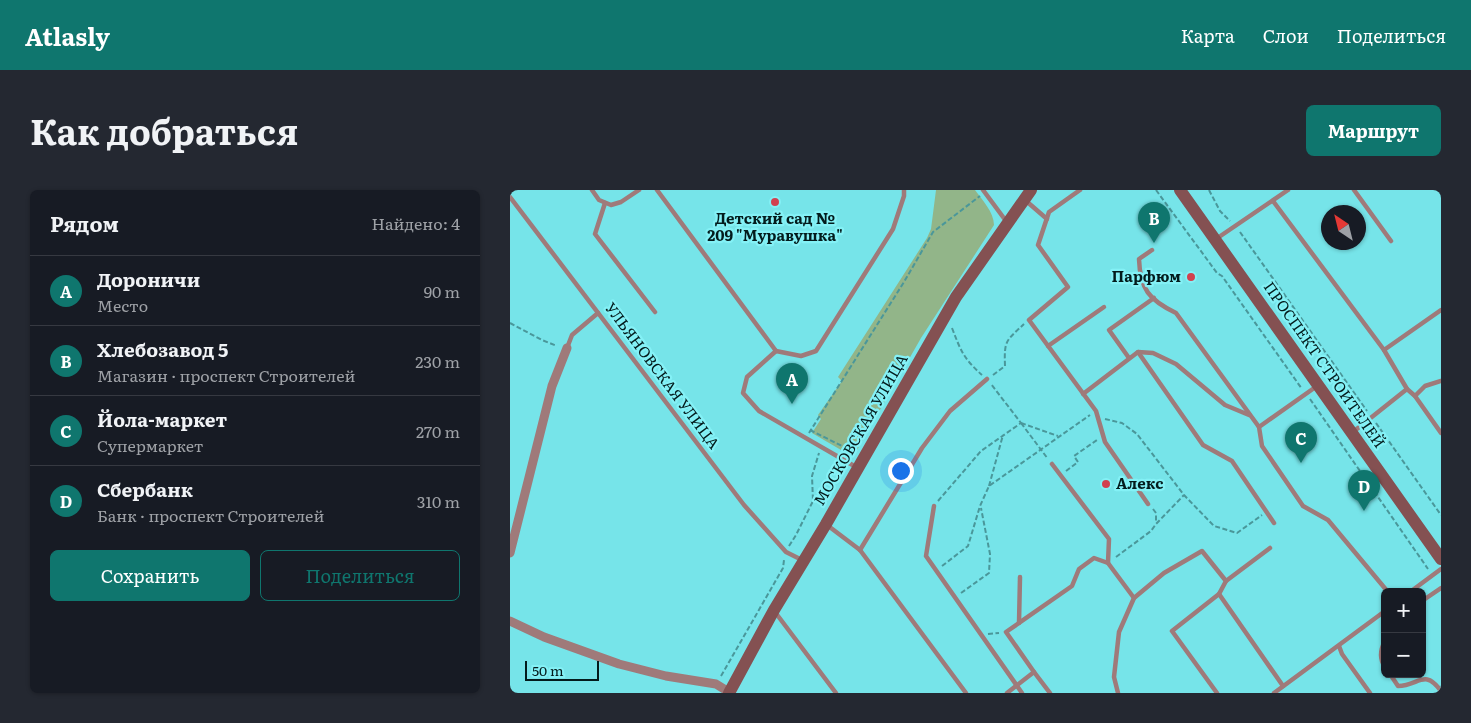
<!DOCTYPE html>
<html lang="ru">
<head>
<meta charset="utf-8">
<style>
	body { margin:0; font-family:Literata,serif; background:#242831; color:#f1f3f6 }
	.controls { position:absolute; right:15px; bottom:15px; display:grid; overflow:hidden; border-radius:8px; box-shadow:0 1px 4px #0004 }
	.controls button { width:45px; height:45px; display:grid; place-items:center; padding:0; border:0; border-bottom:1px solid #363941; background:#171b24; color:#f1f3f6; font:25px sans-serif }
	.compass { position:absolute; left:811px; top:15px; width:45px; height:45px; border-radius:50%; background:#171b24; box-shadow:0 1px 4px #0004; rotate:325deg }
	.scale { position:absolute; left:15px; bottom:12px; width:74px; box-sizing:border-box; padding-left:5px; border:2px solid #031b1c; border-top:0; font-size:14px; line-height:18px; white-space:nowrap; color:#031b1c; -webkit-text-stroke:4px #84f1f6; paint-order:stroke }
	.you { position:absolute; left:390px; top:280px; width:18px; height:18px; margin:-12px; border:4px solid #fff; border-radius:50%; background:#1a73e8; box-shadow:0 0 0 8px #1a73e833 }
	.badge { display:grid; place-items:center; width:32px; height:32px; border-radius:50%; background:#0f766e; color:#fff; font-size:16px; font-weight:700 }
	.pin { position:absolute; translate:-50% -41px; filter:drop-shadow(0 1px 2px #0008) }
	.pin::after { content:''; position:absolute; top:26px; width:18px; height:15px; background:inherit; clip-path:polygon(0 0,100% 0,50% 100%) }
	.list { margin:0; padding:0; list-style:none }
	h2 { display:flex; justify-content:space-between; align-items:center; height:65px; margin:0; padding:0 20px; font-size:21px }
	h2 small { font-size:16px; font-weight:400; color:#9ea1a6 }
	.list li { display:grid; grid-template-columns:32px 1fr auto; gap:15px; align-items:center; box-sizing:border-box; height:70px; padding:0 20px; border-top:1px solid #363941 }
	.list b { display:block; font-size:19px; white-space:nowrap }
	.list p { margin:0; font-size:16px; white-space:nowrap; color:#9ea1a6 }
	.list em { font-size:16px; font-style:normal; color:#9ea1a6 }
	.actions { display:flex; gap:10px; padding:15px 20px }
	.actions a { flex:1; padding:11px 0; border:1px solid #0f766e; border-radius:8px; text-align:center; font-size:18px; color:#0f766e }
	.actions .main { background:#0f766e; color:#fff }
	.map { position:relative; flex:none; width:931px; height:503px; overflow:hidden; border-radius:8px }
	header { display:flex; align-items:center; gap:30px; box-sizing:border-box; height:70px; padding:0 25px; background:#0f766e; color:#fff }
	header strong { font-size:24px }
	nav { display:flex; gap:28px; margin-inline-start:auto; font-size:18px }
	.intro { display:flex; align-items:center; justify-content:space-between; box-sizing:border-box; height:120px; padding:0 30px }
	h1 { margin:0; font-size:35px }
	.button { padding:12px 22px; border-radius:8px; background:#0f766e; color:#fff; font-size:18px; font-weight:700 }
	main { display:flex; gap:30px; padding:0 30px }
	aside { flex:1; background:#171b24; border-radius:8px; box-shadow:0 1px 4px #0004 }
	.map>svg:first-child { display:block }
</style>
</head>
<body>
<header>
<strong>Atlasly</strong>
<nav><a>Карта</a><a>Слои</a><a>Поделиться</a></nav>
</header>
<div class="intro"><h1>Как добраться</h1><a class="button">Маршрут</a></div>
<main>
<aside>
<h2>Рядом<small>Найдено: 4</small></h2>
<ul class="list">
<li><span class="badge">A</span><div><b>Дороничи</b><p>Место</p></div><em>90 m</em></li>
<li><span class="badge">B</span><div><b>Хлебозавод 5</b><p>Магазин · проспект Строителей</p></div><em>230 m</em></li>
<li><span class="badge">C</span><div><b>Йола-маркет</b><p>Супермаркет</p></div><em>270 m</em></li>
<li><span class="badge">D</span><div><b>Сбербанк</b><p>Банк · проспект Строителей</p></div><em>310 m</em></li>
</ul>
<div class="actions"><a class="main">Сохранить</a><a>Поделиться</a></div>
</aside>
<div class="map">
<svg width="931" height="503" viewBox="0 0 931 503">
	<rect width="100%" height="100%" fill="#76e4e9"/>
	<path fill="#92b589" d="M426 0H465C472 10 484 22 484 35L411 148 343 267 302 243 311 229 308 225 332 191 328 187 417 48 421 39Z"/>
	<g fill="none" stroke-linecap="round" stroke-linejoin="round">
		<g stroke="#4a979a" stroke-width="2" stroke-dasharray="5 2.5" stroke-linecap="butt">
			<path d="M646 0 707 83 712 86 792 199"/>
			<path d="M699 0 710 21 720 31"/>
			<path d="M730 42 857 221"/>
			<path d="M0 133 32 150 47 156"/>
			<path d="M442 138C451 161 453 168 472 185"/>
			<path d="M483 185 495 176C494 150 496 151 514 134"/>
			<path d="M800 209 918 379"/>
			<path d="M595 229 612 233 627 244 674 305 704 336 727 343 752 325"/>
			<path d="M511 233 538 269"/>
			<path d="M511 233 548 246"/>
			<path d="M866 233 931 325"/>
			<path d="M300 240 340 260"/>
			<path d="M299 243 394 92 423 42 470 6"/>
			<path d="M556 281 568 272 564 266 587 250"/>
			<path d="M479 296 493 245"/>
			<path d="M428 311 471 261 511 233 481 194"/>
			<path d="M643 319 646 323V333"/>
			<path d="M279 356 286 345 303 311 302 286 309 263"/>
			<path d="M606 367 641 341 646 334 674 305"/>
			<path d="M432 376 458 356 470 316 479 296 580 225"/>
			<path d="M451 403 479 383 480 364 471 318"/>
			<path d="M478 444 489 443"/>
			<path d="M211 486 273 378 274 370"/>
		</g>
		<g stroke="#9f7a7a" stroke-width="4.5">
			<path d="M82 0 89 10 101 15 111 12 129 0"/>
			<path d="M147 0 266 161 291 166 306 161 383 39 394 6V0"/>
			<path d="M473 0 496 31"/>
			<path d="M570 0 539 22 528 55 558 97 519 130 586 221 595 252 638 314"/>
			<path d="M844 0 881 51"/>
			<path d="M0 7 234 315 276 362 292 370"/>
			<path d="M515 10 537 29"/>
			<path d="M763 11 874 160 897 199 843 242"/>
			<path d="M95 13 85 44 145 122"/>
			<path d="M706 49 778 0"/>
			<path d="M642 60 629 69C630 99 639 110 666 123L749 237"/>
			<path d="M538 156 594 117"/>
			<path d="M57 158 62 145 88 123"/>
			<path d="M874 160 931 120"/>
			<path d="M266 161 237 187 233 203 249 221 346 277"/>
			<path d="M628 162 693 255 722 271 764 333"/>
			<path d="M619 168 599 140 644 108"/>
			<path d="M807 196 749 237 752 256 793 316 818 330 878 402"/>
			<path d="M897 199 905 206 931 243"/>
			<path d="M573 204 628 162 643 163 666 174 715 215 739 225"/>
			<path d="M905 206 915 196 931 191"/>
			<path d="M542 274 599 349 598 373"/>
			<path d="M424 316 416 366 512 503"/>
			<path d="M317 335 350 360 456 503"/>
			<path d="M760 358 716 391 709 404 773 496"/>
			<path d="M350 360 412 258 440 221 477 189"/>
			<path d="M900 402 931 379"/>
			<path d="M912 411 931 398"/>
			<path d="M265 422 326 503"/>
			<path d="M509 433 510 387"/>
			<path d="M875 451C870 460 869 468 875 477"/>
			<path d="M829 456 832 464 860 503"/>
			<path d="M524 482 540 503"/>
			<path d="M880 484 888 496C909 496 914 478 931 501"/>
			<path d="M497 503 524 482 496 442 562 396 569 379 584 368 598 373 624 408"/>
			<path d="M608 503 604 487 609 442 624 408 654 383 692 361 716 391"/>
			<path d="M707 503 662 441 709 404"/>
			<path d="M764 503 875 421"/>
		</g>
		<g stroke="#9f7a7a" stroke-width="9">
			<path d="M0 363 42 196 57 158"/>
			<path d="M0 431 34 447 109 474 156 486 206 494 219 502"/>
		</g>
		<g stroke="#845152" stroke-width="12">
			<path d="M670 0 931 369"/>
			<path d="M219 503 264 420 316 334 446 107 521 0"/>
		</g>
	</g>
	<g fill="#d1414f" stroke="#84f1f6" stroke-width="2">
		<circle cx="265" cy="12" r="5"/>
		<circle cx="681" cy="87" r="5"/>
		<circle cx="596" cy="294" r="5"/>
	</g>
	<g text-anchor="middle" stroke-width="4.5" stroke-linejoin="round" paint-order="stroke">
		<g font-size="15" font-weight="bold" fill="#031b1c" stroke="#84f1f6">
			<text x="265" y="34">Детский сад №<tspan x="265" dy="17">209 "Муравушка"</tspan></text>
			<text x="671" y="92" text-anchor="end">Парфюм</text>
			<text x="606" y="299" text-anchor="start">Алекс</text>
		</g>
		<g font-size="15" fill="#031b1c" stroke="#84f1f6">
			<text transform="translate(814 175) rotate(55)" y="5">ПРОСПЕКТ СТРОИТЕЛЕЙ</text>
			<text transform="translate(152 186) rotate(53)" y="5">УЛЬЯНОВСКАЯ УЛИЦА</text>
			<text transform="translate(351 240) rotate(-60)" y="5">МОСКОВСКАЯ УЛИЦА</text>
		</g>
	</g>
</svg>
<div class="controls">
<button>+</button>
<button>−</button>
</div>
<svg class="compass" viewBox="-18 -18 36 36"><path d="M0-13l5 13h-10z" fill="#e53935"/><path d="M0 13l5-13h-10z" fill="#9ea1a6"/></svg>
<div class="scale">50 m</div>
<div class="you"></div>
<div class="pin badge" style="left:282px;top:214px">A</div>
<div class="pin badge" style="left:644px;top:53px">B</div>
<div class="pin badge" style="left:791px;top:273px">C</div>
<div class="pin badge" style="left:854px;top:321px">D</div>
</div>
</main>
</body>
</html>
